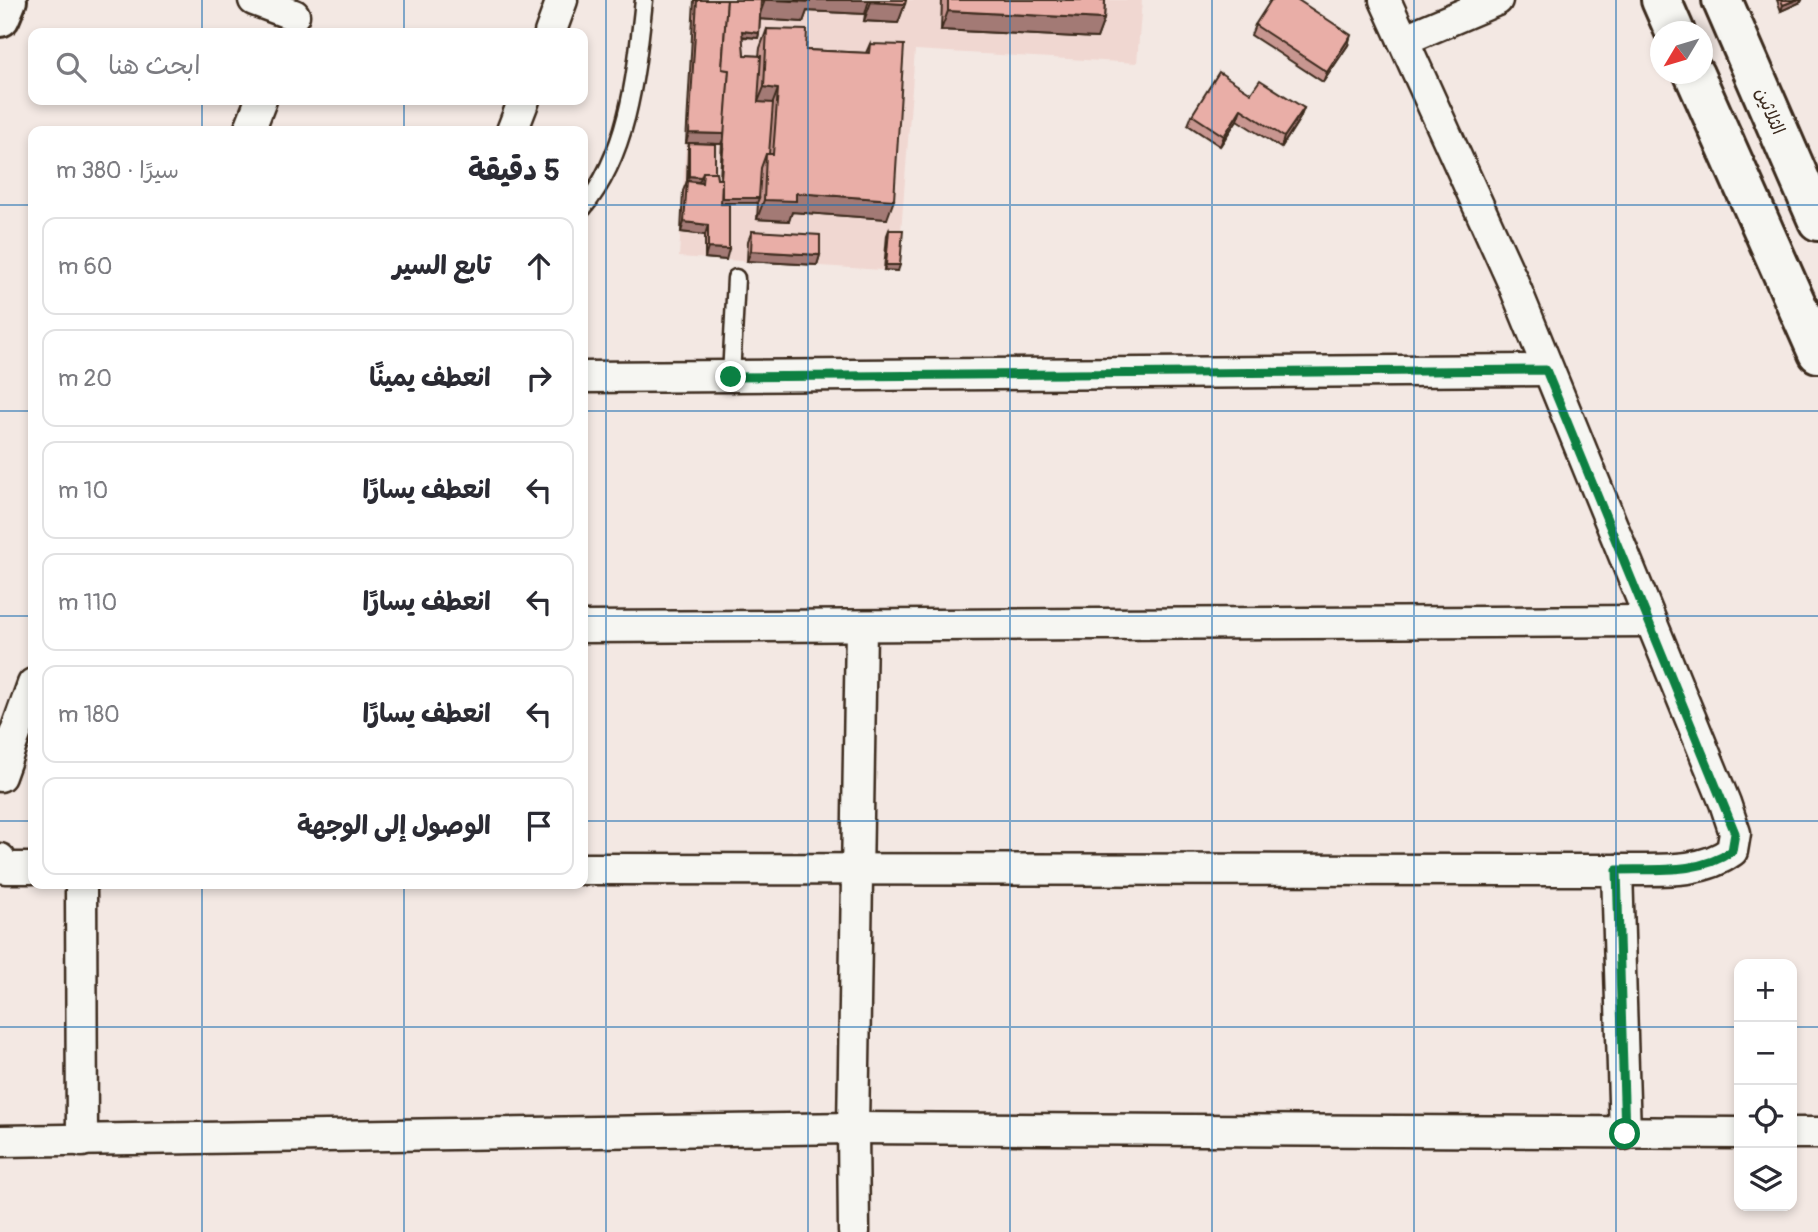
<!DOCTYPE html>
<html lang="ar">
<head>
<meta charset="utf-8">
<style>
	body { margin:0; font-family:Pangolin,"Playpen Sans Arabic",sans-serif; background:#f2f2f3; color:#2b2b33; direction:rtl }
	.controls { position:absolute; right:21px; bottom:21px; display:grid; overflow:hidden; border-radius:14px; box-shadow:0 4px 10px #0003 }
	.controls button { width:63px; height:63px; display:grid; place-items:center; padding:0; border:0; border-bottom:2px solid #e1e1e2; background:#fff; color:#2b2b33; font:35px sans-serif }
	.compass { position:absolute; left:1650px; top:21px; width:63px; height:63px; border-radius:50%; background:#fff; box-shadow:0 4px 10px #0003; rotate:232deg }
	.stop { position:absolute; width:21px; height:21px; margin:-16px; border:5px solid #0b8043; border-radius:50%; background:#fff }
	.stop.end { background:#0b8043; border-color:#fff; box-shadow:0 2px 7px #0008 }
	.list { margin:0; padding:0; list-style:none }
	h2 { display:flex; justify-content:space-between; align-items:center; height:91px; margin:0; padding:0 28px; font-size:30px }
	h2 small { font-size:23px; font-weight:400; color:#7c7c81 }
	.list li { display:grid; grid-template-columns:46px 1fr auto; gap:21px; align-items:center; box-sizing:border-box; height:98px; margin:0 14px 14px; padding:0 14px; border:2px solid #e1e1e2; border-radius:14px }
	.list b { display:block; font-size:26px; white-space:nowrap }
	.list em { font-size:23px; font-style:normal; color:#7c7c81 }
	.icon { flex:none; width:38px; height:38px; fill:none; stroke:currentColor; stroke-width:2; stroke-linecap:round; stroke-linejoin:round }
	.map { position:relative; flex:none; width:1818px; height:1232px; overflow:hidden; direction:ltr }
	.search { position:absolute; background:#fff; box-shadow:0 4px 10px #0003; left:28px; top:28px; width:560px; height:77px; display:flex; align-items:center; gap:18px; box-sizing:border-box; padding:0 24px; border-radius:14px; color:#7c7c81; font-size:26px }
	.panel { position:absolute; background:#fff; box-shadow:0 4px 10px #0003; left:28px; top:126px; width:560px; height:763px; border-radius:14px; direction:rtl }
	.map>svg:first-child { display:block }
</style>
</head>
<body>
<div class="map">
<svg width="1818" height="1232" viewBox="0 0 1818 1232">
	<rect width="100%" height="100%" fill="#f3e8e3"/>
	<filter id="ink" filterUnits="userSpaceOnUse"><feTurbulence type="fractalNoise" baseFrequency=".0143" numOctaves="2"/><feDisplacementMap in="SourceGraphic" scale="14" xChannelSelector="R" yChannelSelector="G"/><feConvolveMatrix kernelMatrix="1 2 1 2 8 2 1 2 1" color-interpolation-filters="sRGB"/></filter>
	<g filter="url(#ink)">
		<path fill="#f0d7d1" d="M694 0H1142L1137 63 915 50 898 271 679 257Z"/>
		<g fill="none" stroke-linecap="round" stroke-linejoin="round">
			<defs>
				<g id="service">
					<path d="M583 208C630 151 636 71 644 0"/>
					<path d="M731 377 736 278"/>
				</g>
				<g id="minor">
					<path d="M254 0 294 15"/>
					<path d="M550 33 562 0"/>
					<path d="M1403 40 1497 0"/>
					<path d="M249 131 261 100"/>
					<path d="M512 131 524 100"/>
					<path d="M583 377 1546 370"/>
					<path d="M583 627 1649 621"/>
					<path d="M0 776 33 684"/>
					<path d="M0 859 5 868H33"/>
					<path d="M583 869 1617 870C1656 869 1700 875 1732 851L1735 833 1725 803 1512 280 1385 0"/>
					<path d="M1617 870 1625 1134"/>
					<path d="M81 884 82 1141"/>
					<path d="M1792 1133H1818"/>
					<path d="M0 1141 853 1128 1739 1133"/>
					<path d="M854 1232 853 1128 861 628"/>
				</g>
				<g id="tertiary">
					<path d="M1661 0 1675 32"/>
					<path d="M1722 0 1818 221"/>
					<path d="M0 17 7 0"/>
					<path d="M1694 74 1818 353"/>
				</g>
			</defs>
			<use href="#service" stroke="#3b2a1e" stroke-width="21"/>
			<use href="#minor" stroke="#3b2a1e" stroke-width="35"/>
			<use href="#tertiary" stroke="#3b2a1e" stroke-width="44"/>
			<use href="#service" stroke="#f6f6f2" stroke-width="16"/>
			<use href="#minor" stroke="#f6f6f2" stroke-width="30"/>
			<use href="#tertiary" stroke="#f6f6f2" stroke-width="38"/>
		</g>
		<g fill="#c89690" stroke="#3b2a1e" stroke-width="2" fill-rule="evenodd">
			<path d="M694 0H906L898 23 864 21 865 14 807 11 803 22 760 19 759 33 758 38 742 37 744 55 759 56 760 48 767 29 806 50 866 53 870 44 887 219 792 212 789 221 757 219 758 203H721L726 260 705 258V235L681 232 683 191 687 181 688 148 689 143 712 144 686 143ZM722 142 720 179H717L715 172V144H721Z"/>
			<path d="M942 0H1105L1104 19 1097 38 941 30Z"/>
			<path d="M1777 0H1802L1801 2 1781 11Z"/>
			<path d="M1255 25 1348 45 1323 82 1251 35Z"/>
			<path d="M1251 93 1304 108 1300 118 1281 148 1237 120 1220 146 1188 125 1192 115Z"/>
			<path d="M889 230 898 271 884 270 887 235Z"/>
			<path d="M752 231 820 255 817 265 747 261 748 241Z"/>
		</g>
		<g fill="#a37a75" stroke="#3b2a1e" stroke-width="2">
			<path d="M765 0H869L865 14 807 11 803 22 758 19Z"/>
			<path d="M1796 0H1802L1801 2 1781 11 1783 5Z"/>
			<path d="M871 2 905 4 898 23 864 21Z"/>
			<path d="M948 11 1104 19 1097 38 941 30Z"/>
			<path d="M742 31 759 33 758 38 740 36Z"/>
			<path d="M1351 35 1348 45 1323 82 1327 72Z"/>
			<path d="M764 87 778 89 771 108 756 107Z"/>
			<path d="M1304 108 1300 118 1281 148 1284 137Z"/>
			<path d="M1241 109 1237 120 1220 146 1224 136Z"/>
			<path d="M689 133 725 134 721 144 686 143Z"/>
			<path d="M689 176 701 177 699 182 687 181Z"/>
			<path d="M796 193 894 200 887 219 792 212 789 221 757 219 764 200Z"/>
			<path d="M720 198H759L757 203H718Z"/>
			<path d="M684 222 708 225 705 235 681 232Z"/>
			<path d="M708 248 729 249 726 260 705 258Z"/>
			<path d="M751 251 820 255 817 265 747 261Z"/>
			<path d="M886 265H900L898 271 884 270Z"/>
		</g>
		<g fill="#e9aea7" stroke="#3b2a1e" stroke-width="2">
			<path d="M697 0H727L722 69 729 70 725 134 689 133Z"/>
			<path d="M727 0H761L759 33 742 31 744 55 761 56 758 102 773 103 769 154H766L761 168 759 198H722V179H721L724 137 729 70 722 69Z"/>
			<path d="M772 0H810V2Z"/>
			<path d="M871 0H906L905 4 871 2Z"/>
			<path d="M948 0H1105L1104 19 948 11Z"/>
			<path d="M1271 0H1298L1351 35 1327 72 1255 25Z"/>
			<path d="M1781 0H1796L1783 5Z"/>
			<path d="M767 29 807 30 806 50 869 53 870 44 904 45 894 200 796 193V201L764 200 766 154H773L778 89 764 87Z"/>
			<path d="M1219 72 1251 93 1260 80 1304 108 1284 137 1241 109 1224 136 1192 115Z"/>
			<path d="M689 143 715 144V172H703L701 177 689 176Z"/>
			<path d="M703 172H716L717 179H722L721 204H729V249L708 248V225L684 222 687 181 702 183Z"/>
			<path d="M889 230H903L900 265H886Z"/>
			<path d="M752 231 820 235V255L751 251Z"/>
		</g>
	</g>
	<g fill="none" stroke-linecap="round" stroke-linejoin="round" filter="url(#ink)">
		<path stroke="#0b8043" stroke-width="9" d="M731 377 1546 370 1735 833 1732 851C1700 874 1656 869 1617 870L1625 1134"/>
	</g>
	<path fill="none" stroke="#1f6fb2" stroke-width="2" stroke-opacity="0.55" d="M202 0V33M404 0V33M606 0V1232M808 0V1232M1010 0V1232M1212 0V1232M1414 0V1232M1616 0V1232M202 100V131M404 100V131M0 205H33M583 205H1818M0 411H33M583 411H1818M0 616H33M583 616H1818M0 821H33M583 821H1818M202 884V1232M404 884V1232M0 1027H1739M1792 1027H1818"/>
	<g text-anchor="middle" stroke-width="7" stroke-linejoin="round" paint-order="stroke">
		<g font-size="18" fill="#3b2a1e" stroke="#f6f6f2">
			<text transform="translate(1770 111) rotate(67)" y="6">الثلاثين</text>
		</g>
	</g>
</svg>
<div class="controls">
<button>+</button>
<button>−</button>
<button><svg class="icon" aria-label="locate" viewBox="0 0 24 24"><circle cx="12" cy="12" r="6"/><path d="M12 2v4M12 18v4M2 12h4M18 12h4"/></svg></button>
<button><svg class="icon" aria-label="layers" viewBox="0 0 24 24"><path d="M12 4l9 5-9 5-9-5zM3 14l9 5 9-5"/></svg></button>
</div>
<svg class="compass" viewBox="-18 -18 36 36"><path d="M0-13l5 13h-10z" fill="#e53935"/><path d="M0 13l5-13h-10z" fill="#7c7c81"/></svg>
<div class="stop" style="left:1625px;top:1134px"></div>
<div class="stop end" style="left:731px;top:377px"></div>
<div class="search"><svg class="icon" aria-label="search" viewBox="0 0 24 24"><circle cx="10" cy="10" r="6"/><path d="M15 15l6 6"/></svg>ابحث هنا</div>
<section class="panel">
<h2>5 دقيقة<small>سيرًا · 380 m</small></h2>
<ul class="list">
<li><svg class="icon" aria-label="ahead" viewBox="0 0 24 24"><path d="M12 20V5M6 11l6-6 6 6"/></svg><div><b>تابع السير</b></div><em>60 m</em></li>
<li><svg class="icon" aria-label="right" viewBox="0 0 24 24"><path d="M7 20v-9h11M14 6l5 5-5 5"/></svg><div><b>انعطف يمينًا</b></div><em>20 m</em></li>
<li><svg class="icon" aria-label="left" viewBox="0 0 24 24"><path d="M17 20v-9H6M10 6l-5 5 5 5"/></svg><div><b>انعطف يسارًا</b></div><em>10 m</em></li>
<li><svg class="icon" aria-label="left" viewBox="0 0 24 24"><path d="M17 20v-9H6M10 6l-5 5 5 5"/></svg><div><b>انعطف يسارًا</b></div><em>110 m</em></li>
<li><svg class="icon" aria-label="left" viewBox="0 0 24 24"><path d="M17 20v-9H6M10 6l-5 5 5 5"/></svg><div><b>انعطف يسارًا</b></div><em>180 m</em></li>
<li><svg class="icon" aria-label="arrive" viewBox="0 0 24 24"><path d="M6 21V4h12l-3 4 3 4H6"/></svg><div><b>الوصول إلى الوجهة</b></div></li>
</ul>
</section>
</div>
</body>
</html>
